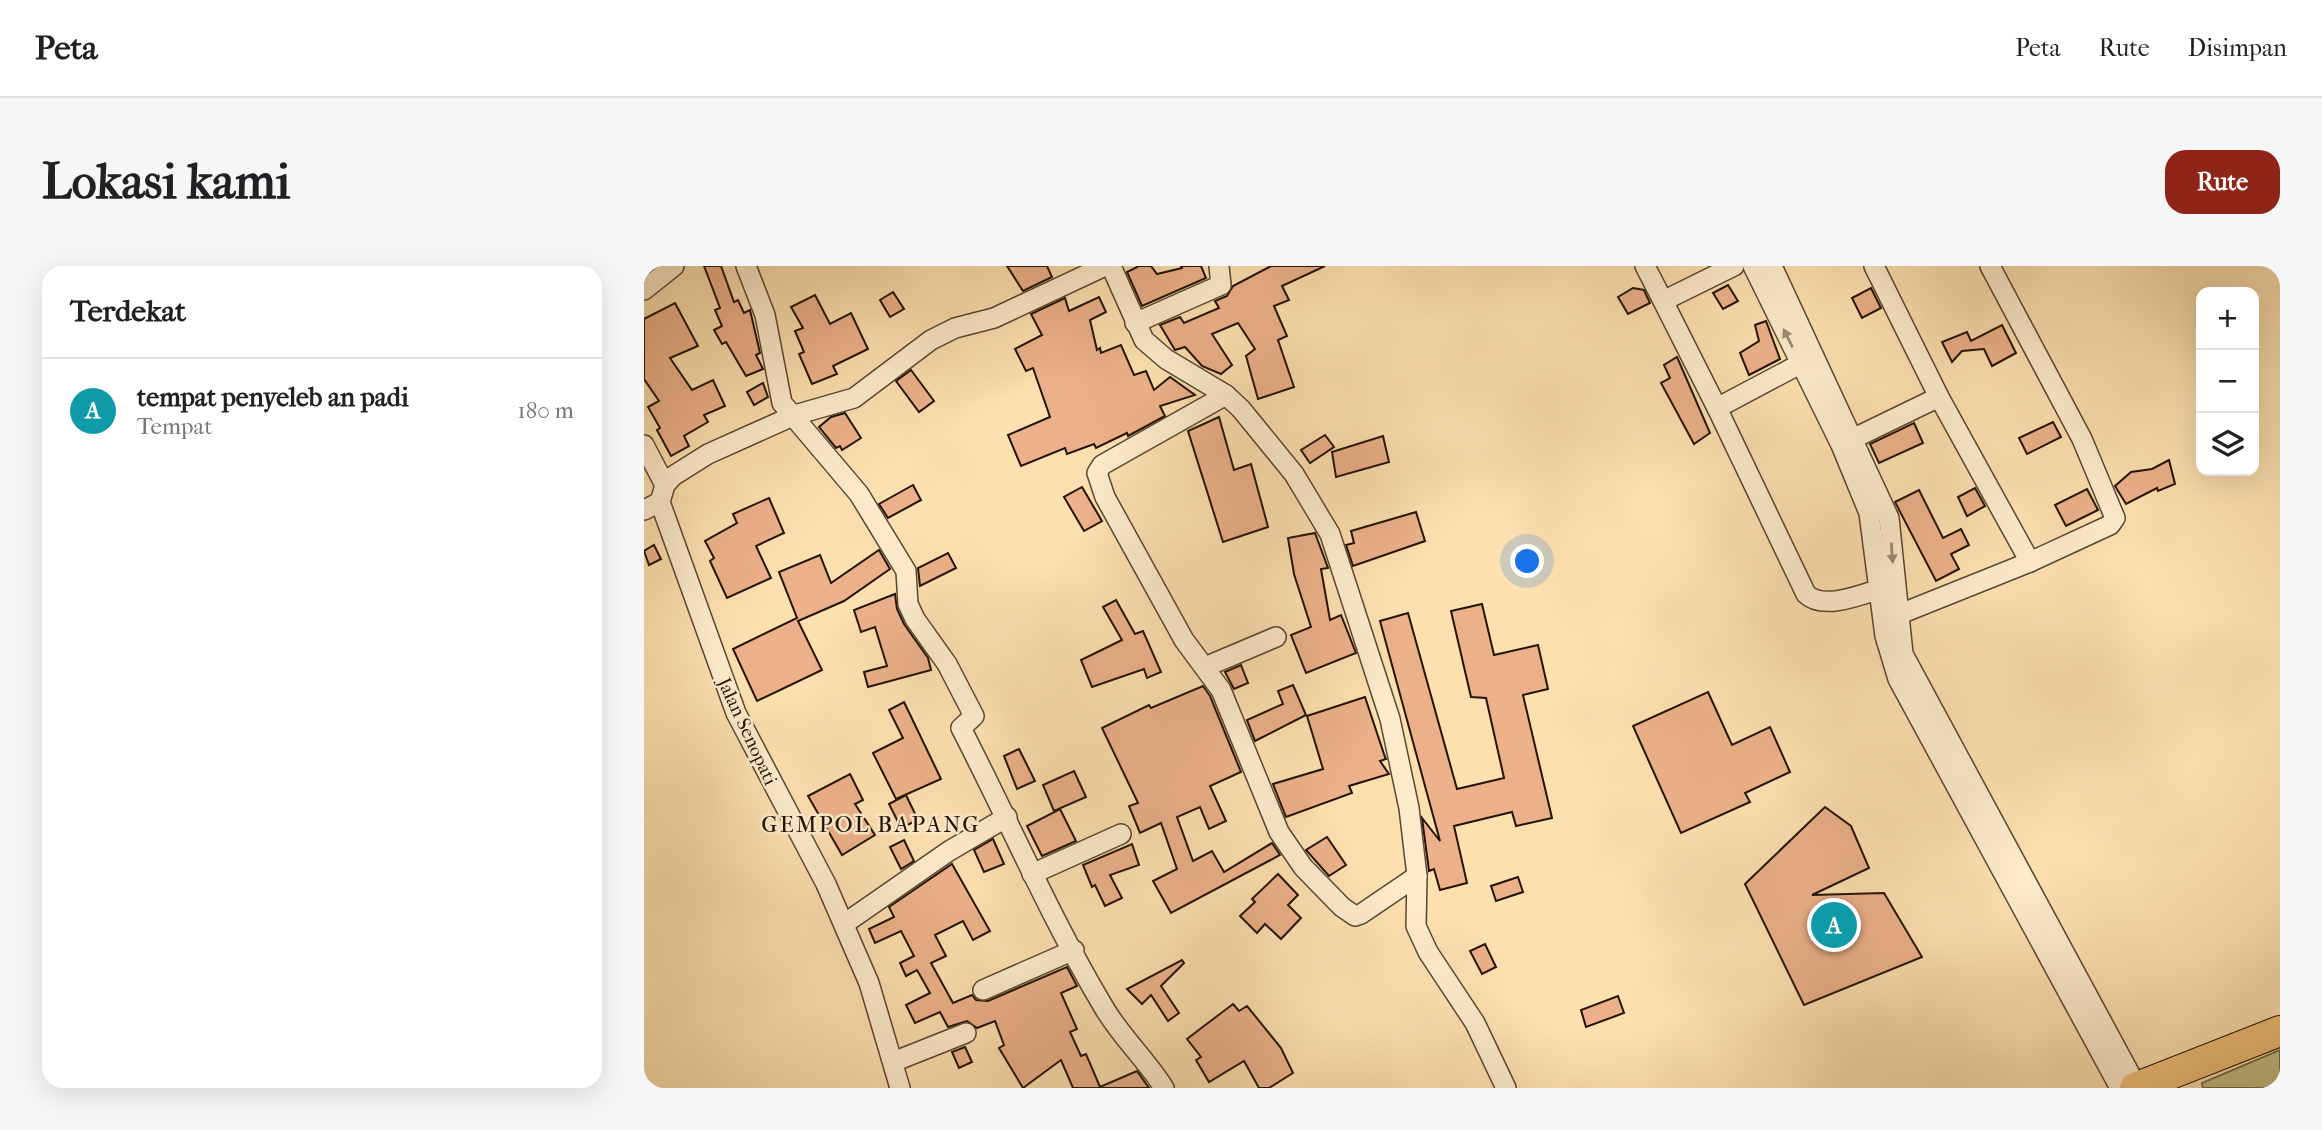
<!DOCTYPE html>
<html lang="id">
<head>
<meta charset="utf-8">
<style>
	body { margin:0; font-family:"IM FELL French Canon",serif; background:#f6f6f6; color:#202124 }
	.controls { position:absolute; right:21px; top:21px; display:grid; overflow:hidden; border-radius:14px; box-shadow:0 7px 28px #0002 }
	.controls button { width:63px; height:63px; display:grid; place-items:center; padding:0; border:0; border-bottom:2px solid #e0e0e0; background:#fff; color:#202124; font:35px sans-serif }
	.you { position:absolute; left:884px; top:296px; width:24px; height:24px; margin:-18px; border:5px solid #fff; border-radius:50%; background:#1a73e8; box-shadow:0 0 0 10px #1a73e833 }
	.badge { display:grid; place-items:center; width:46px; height:46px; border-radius:50%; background:#8f2418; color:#fff; font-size:23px; font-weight:700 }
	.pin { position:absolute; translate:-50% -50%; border:4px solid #fff; box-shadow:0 2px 7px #0006 }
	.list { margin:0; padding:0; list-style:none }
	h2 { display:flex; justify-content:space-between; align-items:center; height:91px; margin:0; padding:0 28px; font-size:30px }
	h2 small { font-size:23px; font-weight:400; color:#757577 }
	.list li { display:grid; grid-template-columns:46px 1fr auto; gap:21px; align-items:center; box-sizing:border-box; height:105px; padding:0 28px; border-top:2px solid #e0e0e0 }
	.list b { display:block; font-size:26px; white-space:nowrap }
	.list p { margin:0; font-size:23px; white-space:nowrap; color:#757577 }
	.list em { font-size:23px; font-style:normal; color:#757577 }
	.icon { flex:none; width:38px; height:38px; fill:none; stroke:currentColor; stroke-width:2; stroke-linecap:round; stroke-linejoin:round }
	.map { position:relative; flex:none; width:1636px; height:822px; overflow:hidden; border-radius:21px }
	header { display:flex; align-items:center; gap:42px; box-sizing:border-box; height:98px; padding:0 35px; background:#fff; border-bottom:2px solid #e0e0e0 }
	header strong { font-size:33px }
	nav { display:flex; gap:38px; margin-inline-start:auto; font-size:24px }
	.intro { display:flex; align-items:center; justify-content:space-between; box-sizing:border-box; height:168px; padding:0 42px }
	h1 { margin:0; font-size:49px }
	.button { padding:18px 32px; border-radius:21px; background:#8f2418; color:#fff; font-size:24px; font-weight:700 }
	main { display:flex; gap:42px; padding:0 42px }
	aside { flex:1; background:#fff; border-radius:21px; box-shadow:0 7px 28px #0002 }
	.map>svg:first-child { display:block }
</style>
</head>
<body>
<header>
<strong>Peta</strong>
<nav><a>Peta</a><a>Rute</a><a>Disimpan</a></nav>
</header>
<div class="intro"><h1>Lokasi kami</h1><a class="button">Rute</a></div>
<main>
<aside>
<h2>Terdekat<small></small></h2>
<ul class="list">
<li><span class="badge" style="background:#0f9aa8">A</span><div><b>tempat penyeleb an padi</b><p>Tempat</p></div><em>180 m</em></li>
</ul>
</aside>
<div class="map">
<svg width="1636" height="822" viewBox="0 0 1636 822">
	<rect width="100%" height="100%" fill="#fce0b0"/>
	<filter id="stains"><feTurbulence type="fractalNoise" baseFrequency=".00286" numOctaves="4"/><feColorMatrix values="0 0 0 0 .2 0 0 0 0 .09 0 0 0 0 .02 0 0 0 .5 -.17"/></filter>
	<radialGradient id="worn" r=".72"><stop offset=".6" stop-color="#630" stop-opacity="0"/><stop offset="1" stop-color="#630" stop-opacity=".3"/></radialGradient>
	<path fill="#c3c188" stroke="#736a46" stroke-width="2" d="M1636 784V822H1559L1558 817Z"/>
	<g fill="#ecb18a" stroke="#231304" stroke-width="2">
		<path d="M60 0H77L90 36 94 34 100 47 106 44 116 87 112 89 119 103 102 110 82 76 78 78 70 64 78 60 71 44 76 42Z"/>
		<path d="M363 0H403L408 11 379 25Z"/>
		<path d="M495 0H507L513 8 538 2 537 0H557L562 12 498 40 483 6Z"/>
		<path d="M627 0H681L638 20 645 34 630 40 643 70 634 74 650 121 614 133 602 90 611 83 594 57 568 68 588 99 577 108 558 100 541 81 531 84 516 59 536 51 540 57 575 42 571 35 583 30 589 20Z"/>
		<path d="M1084 19 1094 35 1079 43 1069 27Z"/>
		<path d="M989 22 1000 24 1006 37 984 48 974 31Z"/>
		<path d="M1227 22 1237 42 1218 52 1208 32Z"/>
		<path d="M249 26 260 43 246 51 236 34Z"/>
		<path d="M171 29 186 58 207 47 224 83 189 100 193 108 168 118 155 88 160 86 151 65 159 62 147 41Z"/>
		<path d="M455 31 462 46 446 54 453 84 456 82 457 87 477 79 490 109 502 105 510 124 526 111 551 129 516 140 521 150 484 170 483 167 452 182 450 178 423 188 421 182 377 200 364 169 406 151 389 102 382 105 371 83 398 69 387 48 421 32 425 45Z"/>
		<path d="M31 37 54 80 26 92 48 124 69 114 81 140 60 149 64 156 40 170 45 180 27 190 13 164 16 162 4 141 15 135 0 113V53Z"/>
		<path d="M1122 55 1136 93 1105 109 1096 87 1115 75 1111 59Z"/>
		<path d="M1358 59 1372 87 1348 100 1340 83 1318 85 1308 96 1298 76 1323 66 1327 75Z"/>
		<path d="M1033 91 1066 167 1050 178 1017 117 1026 112 1020 99Z"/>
		<path d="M267 104 290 135 275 146 252 115Z"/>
		<path d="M119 117 124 131 110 139 103 126Z"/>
		<path d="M201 147 217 172 198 184 196 180 192 182 175 161 187 151Z"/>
		<path d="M575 151 590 204 607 198 624 261 579 276 544 165Z"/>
		<path d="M1409 156 1417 171 1383 188 1375 172Z"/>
		<path d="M1270 157 1279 177 1235 197 1226 178Z"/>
		<path d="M681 169 690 181 666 197 657 184Z"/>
		<path d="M739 170 745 196 692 211 688 186Z"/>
		<path d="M1525 194 1531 218 1514 225 1513 222 1482 238 1471 220 1487 206 1508 203Z"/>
		<path d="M269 219 277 234 244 252 235 238Z"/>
		<path d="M438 221 458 255 440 265 420 231Z"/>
		<path d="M1331 222 1341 240 1323 250 1314 231Z"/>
		<path d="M1443 223 1454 244 1422 260 1411 239Z"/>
		<path d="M1275 224 1299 272 1317 263 1325 279 1307 288 1315 303 1292 315 1251 236Z"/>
		<path d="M125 232 140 267 112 280 127 312 83 332 66 295 70 292 61 275 93 257 89 248Z"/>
		<path d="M772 246 781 275 709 300 702 279 710 277 707 265Z"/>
		<path d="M671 267 684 302 677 303 686 354 697 349 712 387 662 407 647 369 667 361 650 308 644 272Z"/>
		<path d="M10 279 17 293 5 299 0 285Z"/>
		<path d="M235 284 246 303 200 335 154 355 178 404 113 435 89 383 153 352 135 306 176 289 187 317Z"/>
		<path d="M304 287 312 302 276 320 274 302Z"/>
		<path d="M251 328 253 343 260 358 284 392 287 404 224 421 220 406 243 400 231 361 217 366 210 344Z"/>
		<path d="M472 334 491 368 499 365 517 406 503 412 500 403 448 421 437 394 478 374 459 341Z"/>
		<path d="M838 338 850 389 894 379 904 423 879 429 908 552 872 560 868 546 810 560 823 617 796 624 790 603 785 605 778 552 796 575 736 355 764 347 813 523 860 512 842 432 827 431 807 345Z"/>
		<path d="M597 399 604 417 590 423 581 406Z"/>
		<path d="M649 419 662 449 611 475 603 454 639 438 634 425Z"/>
		<path d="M559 420 566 430 597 506 566 520 582 555 565 563 556 541 533 551 549 595 568 585 580 606 628 577 636 589 527 647 509 615 533 603 517 557 496 567 485 540 494 537 458 462 505 439 507 442Z"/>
		<path d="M1064 426 1088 479 1126 461 1146 506 1101 527 1106 536 1037 567 989 460Z"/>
		<path d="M721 431 741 491 742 493 736 495 745 508 705 520 708 527 642 551 629 518 679 503 663 450Z"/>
		<path d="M260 436 297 513 252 533 229 487 259 472 245 444Z"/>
		<path d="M375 483 391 515 373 523 360 490Z"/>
		<path d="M430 505 442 531 410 545 399 519Z"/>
		<path d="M206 508 219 534 211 538 231 569 198 589 164 530Z"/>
		<path d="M262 529 274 554 257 562 245 538Z"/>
		<path d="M1181 541 1207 560 1225 602 1168 629 1240 627 1278 691 1160 739 1101 618Z"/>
		<path d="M416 543 432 575 398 590 383 560Z"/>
		<path d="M683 571 702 599 685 610 662 584Z"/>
		<path d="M349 573 360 598 340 606 330 584Z"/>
		<path d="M260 574 270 595 257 603 246 581Z"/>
		<path d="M488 578 495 599 466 609 478 632 461 640 451 619 448 621 439 599Z"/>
		<path d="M308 598 346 665 329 674 319 655 291 669 302 690 287 697 309 737 328 729 332 734 344 735 423 701 433 720 417 727 433 763 426 766 437 790 442 788 456 821 493 805 505 822H429L417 794 379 822 355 782 360 779 351 755 333 762 323 755 304 761 296 746 271 757 262 739 286 727 273 704 262 710 256 697 270 690 257 665 231 677 225 663 250 651 245 641Z"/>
		<path d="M634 608 654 629 644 639 657 652 637 673 621 658 613 667 596 650 611 636 608 633Z"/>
		<path d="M874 611 879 626 852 635 847 620Z"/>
		<path d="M841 678 852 701 838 708 826 685Z"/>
		<path d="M538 694 540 697 517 720 535 747 524 755 507 729 498 738 483 723Z"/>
		<path d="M974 730 980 747 942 761 937 744Z"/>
		<path d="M589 738 595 745 603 740 637 782 649 807 625 822H615L600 795 565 816 552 794 557 791 543 773Z"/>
		<path d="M321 781 328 796 315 802 308 786Z"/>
	</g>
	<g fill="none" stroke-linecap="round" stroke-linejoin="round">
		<defs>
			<g id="minor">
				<path d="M102 0 121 49 138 137 215 228 262 305 264 338 271 353 303 398 330 450 317 462C365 555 406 651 459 740 476 770 502 793 520 822"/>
				<path d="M467 0 500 74 522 93 582 129 597 143 650 208 686 268 746 453 765 542 773 610 772 660 784 686 831 757 862 822"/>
				<path d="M1001 0 1019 35 1090 0"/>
				<path d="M1109 0 1197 179 1225 247 1241 370 1254 413 1476 822"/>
				<path d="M1128 0 1245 252 1259 388 1493 821"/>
				<path d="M1230 0 1295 131 1386 296"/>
				<path d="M0 24 30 0"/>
				<path d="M1019 35 1073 142 1156 98"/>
				<path d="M491 57 577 19 575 0"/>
				<path d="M582 129 458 199 453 207 461 231 540 374 577 424 635 566 659 601 698 641 711 650 717 648 773 610"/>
				<path d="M1073 142 1162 328C1180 346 1224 326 1245 320"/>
				<path d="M1198 178 1295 131"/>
				<path d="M0 179 21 219"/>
				<path d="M0 244 16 236"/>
				<path d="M1241 354 1386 296 1466 259 1471 252 1438 173 1346 0"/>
				<path d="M561 401 632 371"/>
				<path d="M388 608 477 568"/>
				<path d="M200 658 305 585 363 551"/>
				<path d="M339 724 430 684"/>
				<path d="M249 796 322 767"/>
				<path d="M256 822 225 717 182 618 92 447 16 236 21 219 29 210 64 188 151 149 210 132 287 74 311 62 350 52 461 0"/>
			</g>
			<path id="highway" d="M1491 822 1636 765"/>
		</defs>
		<use href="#minor" stroke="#59462f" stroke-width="22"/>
		<use href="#highway" stroke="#231304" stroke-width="32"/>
		<use href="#minor" stroke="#fdebcc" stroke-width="19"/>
		<use href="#highway" stroke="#eec078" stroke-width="30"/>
	</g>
	<defs><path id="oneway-solid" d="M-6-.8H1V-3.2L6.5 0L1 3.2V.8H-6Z" transform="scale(1.75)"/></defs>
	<g fill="#9b8a72">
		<use href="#oneway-solid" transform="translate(1144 72) rotate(-116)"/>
		<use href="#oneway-solid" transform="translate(1248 287) rotate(86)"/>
	</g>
	<g text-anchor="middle" stroke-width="5" stroke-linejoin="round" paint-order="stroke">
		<g font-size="19" fill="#231304" stroke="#fdebcc">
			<text transform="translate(104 465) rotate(65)" y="7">Jalan Senopati</text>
		</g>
		<g font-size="23" letter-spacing="2" fill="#231304" stroke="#fdebcc">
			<text x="227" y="566">GEMPOL BAPANG</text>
		</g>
	</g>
	<rect width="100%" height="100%" filter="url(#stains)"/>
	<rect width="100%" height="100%" fill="url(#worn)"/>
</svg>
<div class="controls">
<button>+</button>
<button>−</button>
<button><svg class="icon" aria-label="layers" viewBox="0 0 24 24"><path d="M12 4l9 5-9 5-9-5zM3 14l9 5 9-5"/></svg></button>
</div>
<div class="you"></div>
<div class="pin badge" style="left:1190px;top:659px;background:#0f9aa8">A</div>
</div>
</main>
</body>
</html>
